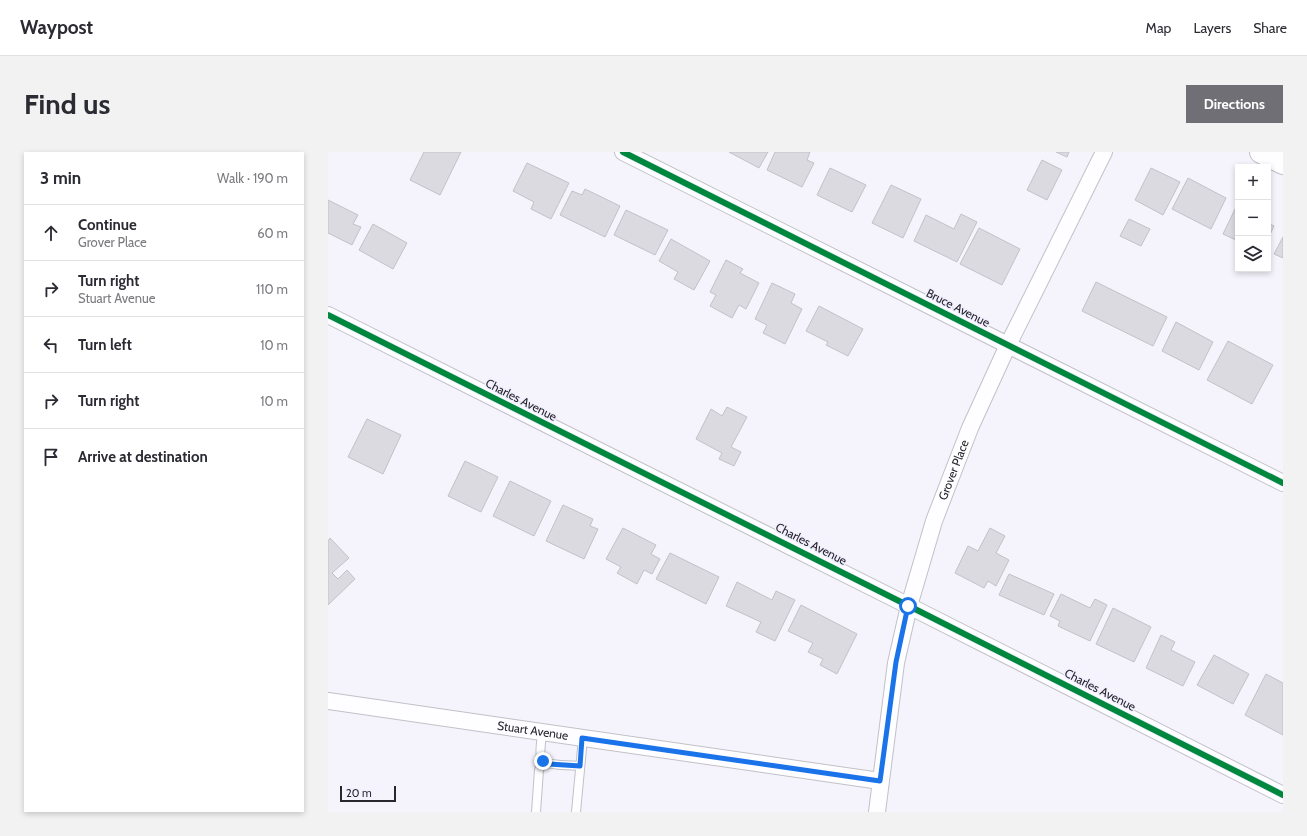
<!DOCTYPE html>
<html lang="en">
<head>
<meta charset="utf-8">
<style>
	body { margin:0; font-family:Cabin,sans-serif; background:#f2f2f3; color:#2b2b33 }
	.controls { position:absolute; right:12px; top:12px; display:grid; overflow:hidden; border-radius:0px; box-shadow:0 2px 6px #0003 }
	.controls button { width:36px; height:36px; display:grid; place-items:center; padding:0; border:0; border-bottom:1px solid #e1e1e2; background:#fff; color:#2b2b33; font:20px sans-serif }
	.scale { position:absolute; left:12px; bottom:10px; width:56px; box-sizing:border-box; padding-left:4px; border:2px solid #28272d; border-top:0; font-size:11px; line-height:14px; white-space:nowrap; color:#28272d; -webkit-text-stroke:3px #f2f0ff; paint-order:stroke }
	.stop { position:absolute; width:12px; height:12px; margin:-9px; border:3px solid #1a73e8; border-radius:50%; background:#fff }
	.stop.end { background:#1a73e8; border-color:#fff; box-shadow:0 1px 4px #0008 }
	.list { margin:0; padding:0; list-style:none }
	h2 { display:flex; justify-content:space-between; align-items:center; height:52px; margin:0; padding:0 16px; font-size:17px }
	h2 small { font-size:13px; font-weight:400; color:#7c7c81 }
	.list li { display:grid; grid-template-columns:26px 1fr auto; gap:12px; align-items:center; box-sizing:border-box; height:56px; padding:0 16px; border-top:1px solid #e1e1e2 }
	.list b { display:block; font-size:15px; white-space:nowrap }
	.list p { margin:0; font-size:13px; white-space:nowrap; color:#7c7c81 }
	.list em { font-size:13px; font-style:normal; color:#7c7c81 }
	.icon { flex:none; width:22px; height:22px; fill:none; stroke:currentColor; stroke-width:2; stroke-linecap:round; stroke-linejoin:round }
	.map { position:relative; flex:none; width:955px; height:660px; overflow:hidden; border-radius:0px }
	header { display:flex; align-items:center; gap:24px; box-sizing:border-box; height:56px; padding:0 20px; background:#fff; border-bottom:1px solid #e1e1e2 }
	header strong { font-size:19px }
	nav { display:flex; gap:22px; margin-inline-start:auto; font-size:14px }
	.intro { display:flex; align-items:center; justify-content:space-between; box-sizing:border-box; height:96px; padding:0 24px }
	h1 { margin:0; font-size:28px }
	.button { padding:10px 18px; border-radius:0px; background:#706f75; color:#fff; font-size:14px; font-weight:700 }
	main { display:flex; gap:24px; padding:0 24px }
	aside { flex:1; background:#fff; border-radius:0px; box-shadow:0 2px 6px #0003 }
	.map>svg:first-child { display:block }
</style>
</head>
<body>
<header>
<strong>Waypost</strong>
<nav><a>Map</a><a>Layers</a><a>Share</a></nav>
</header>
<div class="intro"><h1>Find us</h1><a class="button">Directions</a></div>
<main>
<aside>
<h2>3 min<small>Walk · 190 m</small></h2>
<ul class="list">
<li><svg class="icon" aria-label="ahead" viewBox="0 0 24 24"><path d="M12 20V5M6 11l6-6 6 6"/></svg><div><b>Continue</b><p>Grover Place</p></div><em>60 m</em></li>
<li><svg class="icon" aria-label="right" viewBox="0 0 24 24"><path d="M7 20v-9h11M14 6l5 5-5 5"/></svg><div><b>Turn right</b><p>Stuart Avenue</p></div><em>110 m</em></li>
<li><svg class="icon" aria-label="left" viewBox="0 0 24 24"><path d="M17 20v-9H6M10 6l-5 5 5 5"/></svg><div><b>Turn left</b></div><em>10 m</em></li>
<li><svg class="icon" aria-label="right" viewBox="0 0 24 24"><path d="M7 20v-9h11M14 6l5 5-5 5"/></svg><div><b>Turn right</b></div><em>10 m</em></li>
<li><svg class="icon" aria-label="arrive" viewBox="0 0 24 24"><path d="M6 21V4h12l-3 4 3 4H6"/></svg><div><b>Arrive at destination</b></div></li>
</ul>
</aside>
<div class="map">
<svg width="955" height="660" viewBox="0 0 955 660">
	<rect width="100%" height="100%" fill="#f5f4fc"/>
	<g fill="#dadae0" stroke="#c2c1c7">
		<path d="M96 0H133L112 43 82 28Z"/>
		<path d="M401 0H440L431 16Z"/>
		<path d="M447 0H482L479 8 486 11 474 35 439 18Z"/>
		<path d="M728 0H741L739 5Z"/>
		<path d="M714 8 734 18 719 48 699 38Z"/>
		<path d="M199 11 241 31 223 67 203 57 206 50 185 39Z"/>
		<path d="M502 16 538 33 524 60 489 43Z"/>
		<path d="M823 16 852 30 835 63 807 48Z"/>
		<path d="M860 26 898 46 883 77 844 57Z"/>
		<path d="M563 33 593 47 575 86 544 71Z"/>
		<path d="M257 37 292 54 277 85 232 63 244 39 254 43Z"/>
		<path d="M0 48 30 63 25 72 33 75 24 93 0 81Z"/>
		<path d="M908 55 910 56V89L895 82Z"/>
		<path d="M298 58 340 78 327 103 286 83Z"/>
		<path d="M633 62 649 70 629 110 586 89 598 63 626 77Z"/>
		<path d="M801 67 822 77 813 94 792 84Z"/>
		<path d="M940 71 946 74 940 87Z"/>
		<path d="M45 72 79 91 65 117 31 98Z"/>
		<path d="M651 76 692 97 674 133 632 112Z"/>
		<path d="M955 85V106L946 102Z"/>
		<path d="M343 87 382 109 366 138 346 127 350 120 331 109Z"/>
		<path d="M398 108 415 117 412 121 431 131 418 157 411 153 404 166 382 154 388 143 382 140Z"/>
		<path d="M768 130 839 165 825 194 754 159Z"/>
		<path d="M444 131 467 142 463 151 474 157 457 192 435 181 439 173 427 167Z"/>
		<path d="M491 154 535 177 520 204 498 193 500 190 478 179Z"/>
		<path d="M848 170 885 190 871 218 834 199Z"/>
		<path d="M900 189 945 213 924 252 879 228Z"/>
		<path d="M399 255 419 265 403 295 413 300 406 314 391 307 394 301 368 287 383 257 394 264Z"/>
		<path d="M39 267 73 283 55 322 20 305Z"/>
		<path d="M137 309 170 325 153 360 120 344Z"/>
		<path d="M182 329 223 349 206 384 165 364Z"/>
		<path d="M235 353 265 367 262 374 270 377 256 407 218 389Z"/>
		<path d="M295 376 328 393 323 402 332 407 324 422 316 418 309 432 289 421 293 415 278 407Z"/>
		<path d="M662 376 677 384 668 401 681 408 668 434 660 429 656 436 627 421 640 394 650 399Z"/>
		<path d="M2 386 21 406 4 421 10 427 19 418 27 427 0 453V389Z"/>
		<path d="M342 401 391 425 378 452 328 427Z"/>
		<path d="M681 422 726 442 716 463 671 443Z"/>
		<path d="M409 430 444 448 448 439 467 448 447 489 428 480 433 470 398 454Z"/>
		<path d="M733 442 762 456 767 447 779 453 762 489 730 474 732 469 722 464Z"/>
		<path d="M473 453 529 482 509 522 492 513 495 507 480 500 485 491 460 479Z"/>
		<path d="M785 456 823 475 806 510 768 492Z"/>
		<path d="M833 483 847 490 843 498 867 510 855 534 818 516Z"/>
		<path d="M886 503 921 522 905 552 869 533Z"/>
		<path d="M938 522 955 531V583L917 563Z"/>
	</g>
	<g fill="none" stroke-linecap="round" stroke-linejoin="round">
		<defs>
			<g id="lane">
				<path d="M214 580C214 587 211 599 213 605 216 615 243 613 252 614"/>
				<path d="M208 660 211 618 215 609"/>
				<path d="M248 660 255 586"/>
			</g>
			<g id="street">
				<path d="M295 0 955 331"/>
				<path d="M0 163 581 454 955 643"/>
				<path id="s1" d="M0 549 552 629"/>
				<path id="s2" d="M549 660 568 511 581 454 606 369 642 276 680 193 776 0"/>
			</g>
			<path id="secondary" d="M933 0 955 11"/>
		</defs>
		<use href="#lane" stroke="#c1c1c7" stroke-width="10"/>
		<use href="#street" stroke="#c1c1c7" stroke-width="18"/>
		<use href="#secondary" stroke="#c1c1c7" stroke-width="24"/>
		<use href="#lane" stroke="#fefdff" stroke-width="8"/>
		<use href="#street" stroke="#fefdff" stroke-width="16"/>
		<use href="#secondary" stroke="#fefdff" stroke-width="22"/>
		<defs>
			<g id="cycleway">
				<path d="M295 0 955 331"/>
				<path d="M0 163 581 454 955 643"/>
			</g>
		</defs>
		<use href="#cycleway" stroke="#f2f0ff" stroke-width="8"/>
		<use href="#cycleway" stroke="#00873e" stroke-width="6"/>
	</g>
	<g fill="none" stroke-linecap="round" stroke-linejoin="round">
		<path stroke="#1a73e8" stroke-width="5" d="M215 609 221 612 252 614 254 586 552 629 568 510 580 454"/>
	</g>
	<g text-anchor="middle" stroke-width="3" stroke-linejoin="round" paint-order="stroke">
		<g font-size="12" fill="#28272d" stroke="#f2f0ff">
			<text transform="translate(630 156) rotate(27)" y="4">Bruce Avenue</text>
			<text transform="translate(193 248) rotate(27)" y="4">Charles Avenue</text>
			<text dy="4" stroke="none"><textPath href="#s2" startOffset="352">Grover Place</textPath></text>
			<text transform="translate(483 392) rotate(27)" y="4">Charles Avenue</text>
			<text transform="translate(772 538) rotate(27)" y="4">Charles Avenue</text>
			<text dy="4" stroke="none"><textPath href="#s1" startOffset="207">Stuart Avenue</textPath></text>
		</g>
	</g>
</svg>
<div class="controls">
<button>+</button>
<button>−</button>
<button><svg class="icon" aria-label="layers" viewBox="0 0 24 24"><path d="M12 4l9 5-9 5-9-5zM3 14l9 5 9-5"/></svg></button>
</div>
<div class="scale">20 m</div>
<div class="stop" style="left:580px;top:454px"></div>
<div class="stop end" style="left:215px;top:609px"></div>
</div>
</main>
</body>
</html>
